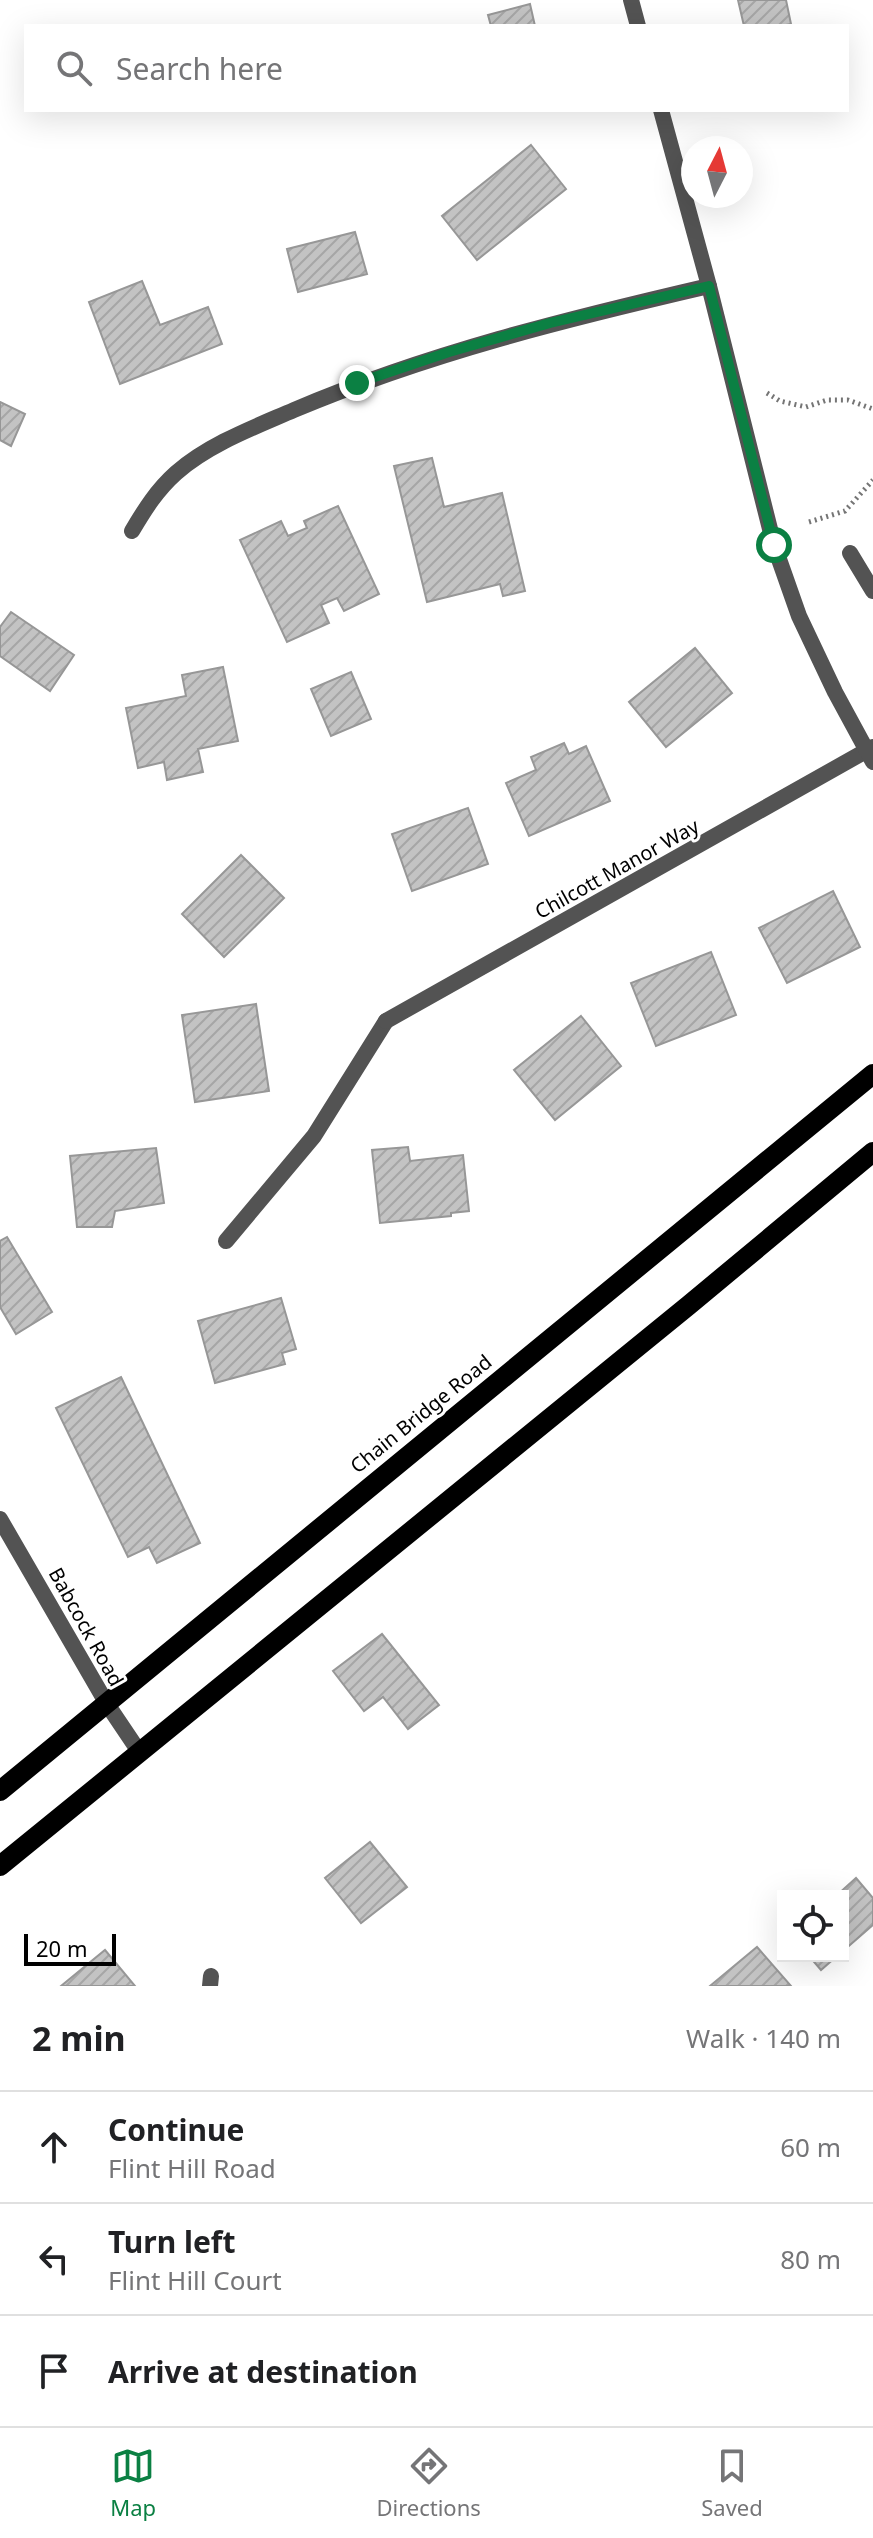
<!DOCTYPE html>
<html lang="en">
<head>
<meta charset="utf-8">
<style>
	body { margin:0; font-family:"Noto Sans",sans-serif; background:#f2f2f2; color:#202124 }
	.controls { position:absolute; right:24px; bottom:24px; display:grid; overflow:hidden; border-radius:0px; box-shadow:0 8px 32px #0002 }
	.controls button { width:72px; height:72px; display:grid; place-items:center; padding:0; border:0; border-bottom:2px solid #e0e0e0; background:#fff; color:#202124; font:40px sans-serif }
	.compass { position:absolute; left:681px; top:136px; width:72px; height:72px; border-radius:50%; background:#fff; box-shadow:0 8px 32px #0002; rotate:6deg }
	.scale { position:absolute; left:24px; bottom:20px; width:92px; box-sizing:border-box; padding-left:8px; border:4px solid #000; border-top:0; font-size:22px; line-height:28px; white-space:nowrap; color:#000; -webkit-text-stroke:6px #fff; paint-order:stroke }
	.stop { position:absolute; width:24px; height:24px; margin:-18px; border:6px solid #0b8043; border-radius:50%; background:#fff }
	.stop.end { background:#0b8043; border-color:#fff; box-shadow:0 2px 8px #0008 }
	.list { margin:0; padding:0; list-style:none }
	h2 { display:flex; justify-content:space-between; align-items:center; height:104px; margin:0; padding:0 32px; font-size:34px }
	h2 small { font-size:26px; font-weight:400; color:#757577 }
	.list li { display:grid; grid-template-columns:52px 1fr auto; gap:24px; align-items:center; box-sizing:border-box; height:112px; padding:0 32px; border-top:2px solid #e0e0e0 }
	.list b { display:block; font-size:30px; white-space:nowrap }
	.list p { margin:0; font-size:26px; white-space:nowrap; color:#757577 }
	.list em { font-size:26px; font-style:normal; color:#757577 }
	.icon { flex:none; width:44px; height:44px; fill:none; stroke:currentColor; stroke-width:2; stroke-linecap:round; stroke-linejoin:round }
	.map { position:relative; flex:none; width:873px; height:1986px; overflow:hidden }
	.search { position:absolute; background:#fff; box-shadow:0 8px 32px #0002; left:24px; right:24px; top:24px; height:88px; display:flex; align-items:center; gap:20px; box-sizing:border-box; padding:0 28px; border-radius:0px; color:#757577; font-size:30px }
	.sheet { height:440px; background:#fff }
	nav { display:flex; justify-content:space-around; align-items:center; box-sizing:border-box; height:112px; border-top:2px solid #e0e0e0; background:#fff; font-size:22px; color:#757577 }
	nav a { display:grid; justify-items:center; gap:4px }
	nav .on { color:#0b8043 }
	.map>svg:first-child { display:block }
</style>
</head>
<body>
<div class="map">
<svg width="873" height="1986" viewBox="0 0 873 1986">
	<defs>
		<pattern id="building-hatch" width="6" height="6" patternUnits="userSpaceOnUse" patternTransform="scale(2)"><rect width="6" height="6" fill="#c3c3c3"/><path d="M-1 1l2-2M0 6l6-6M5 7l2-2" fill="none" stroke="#a6a6a6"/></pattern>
	</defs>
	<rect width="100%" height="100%" fill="#fff"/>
	<g fill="url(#building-hatch)" stroke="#979797" stroke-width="2">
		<path d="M738 0H786L791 24 781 26H744Z"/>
		<path d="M530 4 535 26H491L488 15Z"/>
		<path d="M531 145 566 189 477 260 442 216Z"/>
		<path d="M355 232 367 274 298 292 287 249Z"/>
		<path d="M142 281 160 325 208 307 222 344 120 384 89 302Z"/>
		<path d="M0 402 25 414 11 446 0 440Z"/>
		<path d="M432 458 444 507 502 493 525 591 503 596 500 584 427 602 394 466Z"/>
		<path d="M338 506 379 594 344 611 337 598 321 605 329 623 287 642 240 540 281 521 288 536 307 528 304 521Z"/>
		<path d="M11 612 74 655 50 691 0 656V627Z"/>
		<path d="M695 648 732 693 666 747 629 702Z"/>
		<path d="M223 667 238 741 198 749 203 772 167 780 164 762 138 768 126 708 186 696 182 675Z"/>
		<path d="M351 672 371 719 331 736 311 689Z"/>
		<path d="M564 743 569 754 586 746 610 801 529 836 506 783 536 770 531 757Z"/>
		<path d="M468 808 488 864 412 891 392 834Z"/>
		<path d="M241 855 284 898 224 957 182 914Z"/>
		<path d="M833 891 860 947 787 983 759 928Z"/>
		<path d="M711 952 736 1015 656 1046 631 983Z"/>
		<path d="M256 1004 269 1091 195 1102 182 1015Z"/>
		<path d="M581 1016 621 1066 555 1120 514 1070Z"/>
		<path d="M408 1147 410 1161 463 1155 469 1211 451 1213V1216L380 1223 372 1150Z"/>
		<path d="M156 1148 164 1203 115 1211 112 1227H77L70 1156Z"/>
		<path d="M7 1237 52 1312 16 1334 0 1307V1241Z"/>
		<path d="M281 1298 296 1349 282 1353 285 1364 215 1383 198 1321Z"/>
		<path d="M121 1377 200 1543 157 1563 149 1547 128 1557 56 1408Z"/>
		<path d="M382 1634 439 1705 408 1729 383 1697 364 1711 333 1671Z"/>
		<path d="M370 1842 407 1887 361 1923 325 1878Z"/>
		<path d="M856 1878 873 1898V1925L843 1951V1896H836Z"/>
		<path d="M757 1947 791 1986H710Z"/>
		<path d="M105 1950 135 1986H61Z"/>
		<path d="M809 1956H837L821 1970Z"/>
	</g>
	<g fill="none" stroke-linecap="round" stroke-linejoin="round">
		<g stroke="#757575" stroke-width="5" stroke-dasharray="2 4" stroke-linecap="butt">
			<path d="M767 393 780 401 806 407 827 400H848L873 409"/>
			<path d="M809 522 845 511 873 480"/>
		</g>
		<path stroke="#535353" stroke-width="16" d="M226 1241 314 1136 386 1021"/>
		<g stroke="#535353" stroke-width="16">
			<path d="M132 531C145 509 157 490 176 473 209 444 255 427 294 410 429 353 567 319 709 286"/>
			<path d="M850 553 873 591"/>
			<path d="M386 1021 873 747"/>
			<path d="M0 1519 107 1704 140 1753"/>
			<path d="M210 1986 211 1976"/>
		</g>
		<g stroke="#535353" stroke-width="16">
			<path d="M631 0 638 26"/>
			<path d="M661 110 709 286 774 545 799 616 835 692 873 762"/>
		</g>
		<g stroke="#000" stroke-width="20">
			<path d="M0 1791 873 1074"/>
			<path d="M0 1866 689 1305 873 1152"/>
		</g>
	</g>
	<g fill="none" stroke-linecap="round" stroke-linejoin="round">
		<path stroke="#0b8043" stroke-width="10" d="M357 383 449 352 550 323 709 286 774 545"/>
	</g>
	<g text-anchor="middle" stroke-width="6" stroke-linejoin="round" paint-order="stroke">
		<g font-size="20" fill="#000" stroke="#fff">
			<text transform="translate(617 869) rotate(-29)" y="7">Chilcott Manor Way</text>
			<text transform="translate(421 1414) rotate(-39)" y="7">Chain Bridge Road</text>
			<text transform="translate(86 1627) rotate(61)" y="7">Babcock Road</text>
		</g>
	</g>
</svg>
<div class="controls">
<button><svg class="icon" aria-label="locate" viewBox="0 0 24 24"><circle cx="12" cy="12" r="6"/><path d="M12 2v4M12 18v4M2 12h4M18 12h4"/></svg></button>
</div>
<svg class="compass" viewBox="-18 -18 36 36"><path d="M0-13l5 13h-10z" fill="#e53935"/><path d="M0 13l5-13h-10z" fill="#757577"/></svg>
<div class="scale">20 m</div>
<div class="stop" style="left:774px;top:545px"></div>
<div class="stop end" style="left:357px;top:383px"></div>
<div class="search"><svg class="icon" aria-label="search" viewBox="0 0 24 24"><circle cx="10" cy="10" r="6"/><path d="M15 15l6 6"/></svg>Search here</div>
</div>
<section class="sheet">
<h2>2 min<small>Walk · 140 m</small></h2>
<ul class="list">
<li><svg class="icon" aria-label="ahead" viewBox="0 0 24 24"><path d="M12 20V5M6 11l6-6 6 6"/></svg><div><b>Continue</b><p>Flint Hill Road</p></div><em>60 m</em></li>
<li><svg class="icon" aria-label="left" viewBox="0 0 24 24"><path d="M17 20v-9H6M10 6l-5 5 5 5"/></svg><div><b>Turn left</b><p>Flint Hill Court</p></div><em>80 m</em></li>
<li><svg class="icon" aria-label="arrive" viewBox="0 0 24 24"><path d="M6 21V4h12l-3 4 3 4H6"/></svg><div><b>Arrive at destination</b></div></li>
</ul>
</section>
<nav>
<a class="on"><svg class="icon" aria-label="map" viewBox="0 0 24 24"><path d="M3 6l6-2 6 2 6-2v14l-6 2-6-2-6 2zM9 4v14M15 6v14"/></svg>Map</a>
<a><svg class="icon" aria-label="directions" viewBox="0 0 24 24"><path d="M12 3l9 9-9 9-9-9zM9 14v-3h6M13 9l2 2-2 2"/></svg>Directions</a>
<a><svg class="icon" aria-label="saved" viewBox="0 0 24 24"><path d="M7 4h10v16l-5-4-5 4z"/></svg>Saved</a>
</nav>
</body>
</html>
